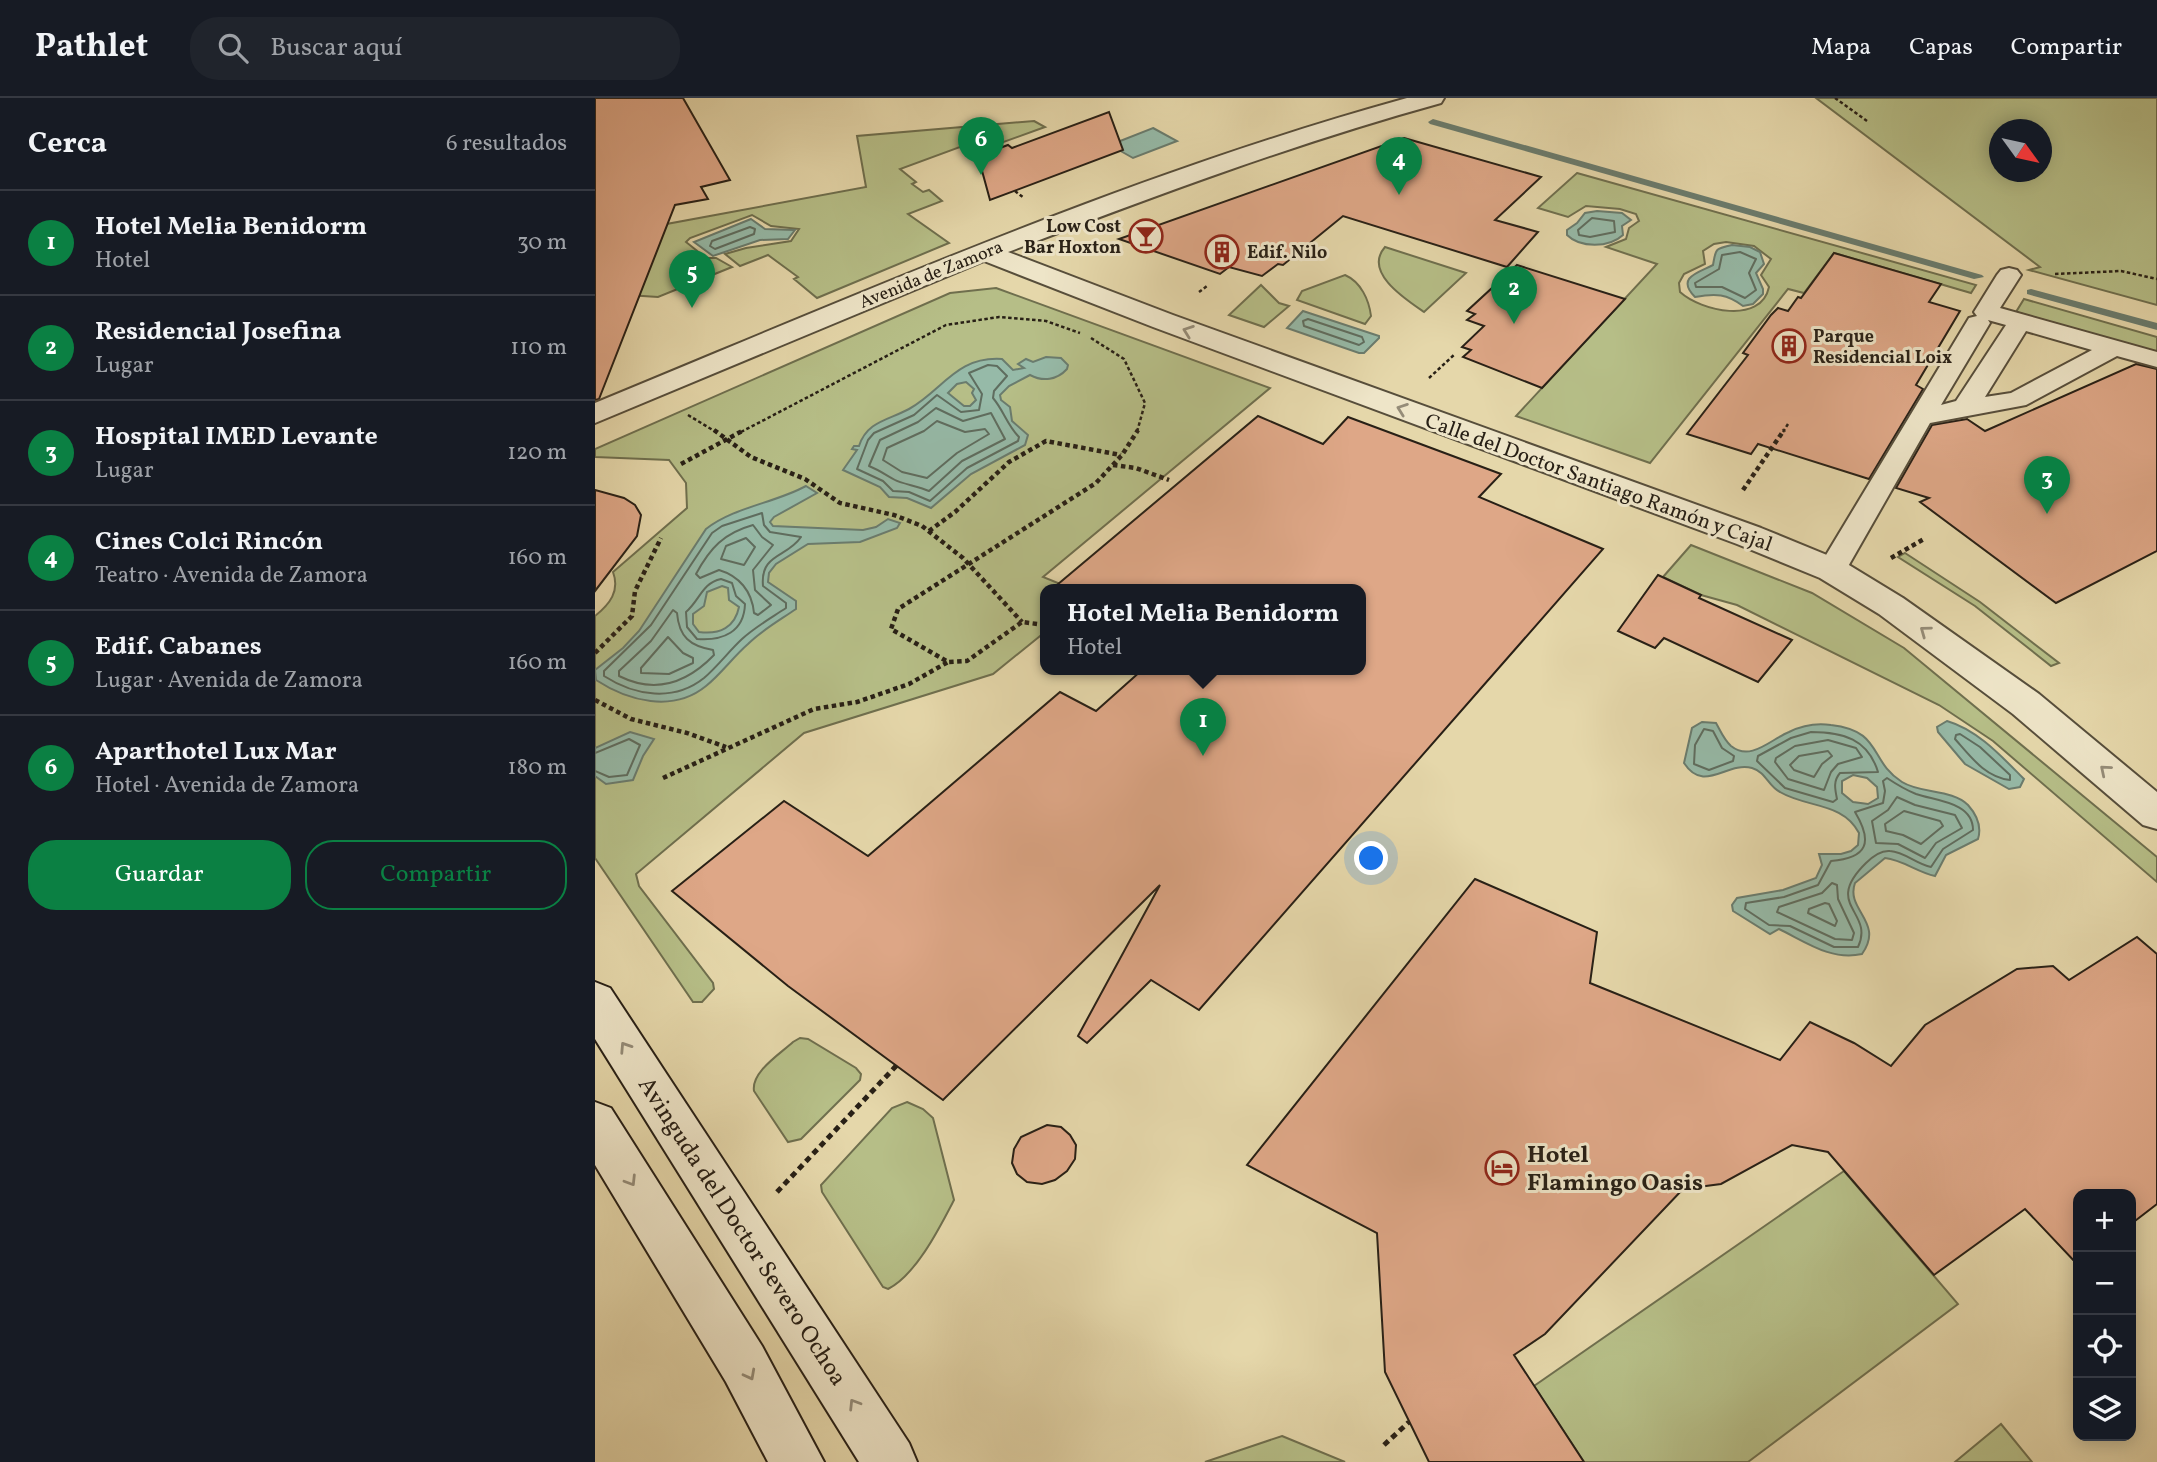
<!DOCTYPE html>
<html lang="es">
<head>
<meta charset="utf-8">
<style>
	body { margin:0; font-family:Vollkorn,serif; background:#20242c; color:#f1f3f6 }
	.controls { position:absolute; right:21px; bottom:21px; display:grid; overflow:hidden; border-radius:14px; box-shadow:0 4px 18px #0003 }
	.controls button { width:63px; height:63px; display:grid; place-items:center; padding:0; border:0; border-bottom:2px solid #363941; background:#171b24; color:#f1f3f6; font:35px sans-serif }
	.compass { position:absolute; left:1394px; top:21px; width:63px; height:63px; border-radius:50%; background:#171b24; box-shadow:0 4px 18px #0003; rotate:123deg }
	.you { position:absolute; left:777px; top:761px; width:24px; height:24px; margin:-18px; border:5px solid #fff; border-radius:50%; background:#1a73e8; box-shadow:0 0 0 10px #1a73e833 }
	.badge { display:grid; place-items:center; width:46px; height:46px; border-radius:50%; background:#0b8043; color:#fff; font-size:23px; font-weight:700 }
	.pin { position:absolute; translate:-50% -58px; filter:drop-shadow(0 2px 4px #0008) }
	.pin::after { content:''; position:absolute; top:37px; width:24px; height:21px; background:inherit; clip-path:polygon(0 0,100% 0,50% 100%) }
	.popup { position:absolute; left:445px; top:486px; width:326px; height:91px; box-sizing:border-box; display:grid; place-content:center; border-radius:14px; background:#171b24; filter:drop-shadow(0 2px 5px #0005); font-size:23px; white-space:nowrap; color:#9ea1a6 }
	.popup b { font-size:26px; color:#f1f3f6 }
	.popup::after { content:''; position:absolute; left:50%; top:100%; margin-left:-14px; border:14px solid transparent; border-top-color:#171b24 }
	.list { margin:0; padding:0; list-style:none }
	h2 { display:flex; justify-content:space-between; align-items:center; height:91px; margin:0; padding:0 28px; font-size:30px }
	h2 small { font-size:23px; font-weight:400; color:#9ea1a6 }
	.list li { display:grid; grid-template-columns:46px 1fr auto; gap:21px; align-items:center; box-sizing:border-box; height:105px; padding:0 28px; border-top:2px solid #363941 }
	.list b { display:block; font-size:26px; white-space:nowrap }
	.list p { margin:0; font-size:23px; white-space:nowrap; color:#9ea1a6 }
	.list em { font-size:23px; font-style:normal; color:#9ea1a6 }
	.actions { display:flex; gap:14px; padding:21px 28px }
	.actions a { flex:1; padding:16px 0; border:2px solid #0b8043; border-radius:28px; text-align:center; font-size:24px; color:#0b8043 }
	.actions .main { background:#0b8043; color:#fff }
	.icon { flex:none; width:38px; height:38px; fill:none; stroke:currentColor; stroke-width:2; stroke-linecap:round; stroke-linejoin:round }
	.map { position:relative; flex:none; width:1562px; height:1364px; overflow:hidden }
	header { display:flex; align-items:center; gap:42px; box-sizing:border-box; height:98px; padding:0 35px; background:#171b24; border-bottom:2px solid #363941 }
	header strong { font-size:33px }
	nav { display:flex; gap:38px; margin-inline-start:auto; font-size:24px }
	.search { width:490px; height:63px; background:#20242c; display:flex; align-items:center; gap:18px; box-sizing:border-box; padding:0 24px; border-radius:28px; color:#9ea1a6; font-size:26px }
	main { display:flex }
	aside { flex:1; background:#171b24 }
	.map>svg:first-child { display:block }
</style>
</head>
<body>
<header>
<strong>Pathlet</strong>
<div class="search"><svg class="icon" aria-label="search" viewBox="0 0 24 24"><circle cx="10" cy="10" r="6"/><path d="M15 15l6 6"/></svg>Buscar aquí</div>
<nav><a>Mapa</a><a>Capas</a><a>Compartir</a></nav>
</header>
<main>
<aside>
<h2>Cerca<small>6 resultados</small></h2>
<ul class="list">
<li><span class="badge">1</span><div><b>Hotel Melia Benidorm</b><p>Hotel</p></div><em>30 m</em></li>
<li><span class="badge">2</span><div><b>Residencial Josefina</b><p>Lugar</p></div><em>110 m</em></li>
<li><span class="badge">3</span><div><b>Hospital IMED Levante</b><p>Lugar</p></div><em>120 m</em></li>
<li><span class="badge">4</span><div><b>Cines Colci Rincón</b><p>Teatro · Avenida de Zamora</p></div><em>160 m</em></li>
<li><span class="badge">5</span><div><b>Edif. Cabanes</b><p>Lugar · Avenida de Zamora</p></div><em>160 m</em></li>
<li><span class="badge">6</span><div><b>Aparthotel Lux Mar</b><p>Hotel · Avenida de Zamora</p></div><em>180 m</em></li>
</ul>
<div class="actions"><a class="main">Guardar</a><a>Compartir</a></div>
</aside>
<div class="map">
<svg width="1562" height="1364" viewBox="0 0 1562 1364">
	<rect width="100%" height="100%" fill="#e5d7aa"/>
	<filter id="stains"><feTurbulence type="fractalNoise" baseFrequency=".00286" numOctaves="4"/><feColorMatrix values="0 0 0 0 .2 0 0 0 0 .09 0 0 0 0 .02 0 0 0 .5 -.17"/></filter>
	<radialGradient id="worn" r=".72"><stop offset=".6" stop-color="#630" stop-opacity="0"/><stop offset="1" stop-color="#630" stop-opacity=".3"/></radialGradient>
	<g fill="#b6be87" stroke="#6f6f4e" stroke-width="2" fill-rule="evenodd">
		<path d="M1221 0H1562V207L1434 172 1445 169ZM1405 32H1447V74H1405Z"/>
		<path d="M439 23 450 29 392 50 381 43 305 71 321 84 317 86 328 94 334 92 347 103 313 116 354 145 222 200 199 181 203 179 173 157 145 168 130 156 151 150 196 143 204 131 176 128 157 117 95 140 91 144 111 160H121L137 169 63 199 33 197 61 128 271 89 262 38Z"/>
		<path d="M982 75 1381 187 1376 195 1239 155 1209 195 1193 191 1055 365 921 318 1062 166 1011 149 1031 141 1034 130 1044 123 1041 116 1025 111 991 108 973 119 943 110ZM1131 144 1159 148 1176 161 1166 177 1174 189C1166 227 1106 213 1085 194L1084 185 1089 176 1110 166 1108 153 1119 146Z"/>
		<path d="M790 149 871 175 829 214C810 201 768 174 790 149Z"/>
		<path d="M750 177C766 184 774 202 776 218L770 226 702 202 707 193Z"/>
		<path d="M666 187 684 205 694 208 669 229 634 217Z"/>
		<path d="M401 190 675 290 448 479 480 492H450V534L398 576 209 635 41 776 44 788 118 885 119 891 107 904H98L0 760V518C15 506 25 493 18 474L92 410 91 385 74 362 0 359V351L355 195Z"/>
		<path d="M1429 201 1562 239V255L1421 214Z"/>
		<path d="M1096 447 1217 495 1309 550 1562 759V784L1398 643 1344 607 1142 507 1106 497 1068 479Z"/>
		<path d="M1310 455 1385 504 1464 565 1456 568 1380 508 1303 459Z"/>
		<path d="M205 940 213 941 261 970 266 976 265 982 206 1041 193 1044 159 993C156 974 185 956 198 944Z"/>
		<path d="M312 1004 328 1011 338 1020 359 1102C345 1129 321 1177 293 1191L288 1189 227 1094 226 1087 297 1010Z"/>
		<path d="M1249 1073 1363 1206 1153 1364H989L939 1288Z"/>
		<path d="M1406 1326 1437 1364H1360Z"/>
		<path d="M687 1338 750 1364H610Z"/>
	</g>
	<g fill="#96baa8" stroke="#6a7c6e" stroke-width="2" fill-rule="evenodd">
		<path d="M558 30 582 43 538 60 515 47Z"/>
		<path d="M1002 113 1027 115 1036 122 1027 128 1028 137C1014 150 985 150 972 137V132L982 125 990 115Z"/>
		<path d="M156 121 170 131 200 132 193 141 165 142 118 158 99 144Z"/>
		<path d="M1137 147 1155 149 1165 154 1169 166 1161 175 1168 191V196L1158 206 1148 208C1132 196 1121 195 1100 199 1080 179 1105 174 1118 167 1121 151 1119 151 1137 147Z"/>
		<path d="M708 213 784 238V240L769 255H764L692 230Z"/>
		<path d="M451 259 466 260 473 267 472 271C462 282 448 284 435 277L414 288 405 297 406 302 415 309 417 323 433 337 430 347 376 376 336 410 312 400 294 399 285 389 248 372 262 352 257 351 259 348H264C272 323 294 322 314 311 348 292 361 258 407 261L418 272 429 270 423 266 431 261 438 264ZM371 284 379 291 377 295 381 302 375 308H369L353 295 362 286Z"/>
		<path d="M211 388 222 395 179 419 175 424 178 428 268 432 281 429 293 421 305 425 302 430 265 444 213 446 181 466 174 475 173 484 201 503V511C185 522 167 532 153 546 138 559 126 576 111 588 78 615 33 603 1 582L0 572 28 550 44 533 111 431C139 409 180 405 211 388ZM127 488 133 490 134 502 144 509C140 529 125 537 104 534L98 526V516L109 508 112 494Z"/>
		<path d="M1352 623C1383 632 1407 659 1429 681L1425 689 1414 691 1370 666 1343 634 1342 629Z"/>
		<path d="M1107 624 1121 625C1125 632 1129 642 1136 648 1156 664 1176 641 1194 634 1206 628 1222 625 1236 627 1288 633 1273 662 1307 684 1326 696 1357 691 1373 707 1381 716 1387 728 1383 741L1351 757 1340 778C1322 774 1308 762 1290 760L1260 785C1250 812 1290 824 1267 856 1236 863 1211 844 1184 831L1175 836 1138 813 1137 807 1142 800 1188 792 1221 780 1227 767 1224 756H1246L1256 753 1263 747 1264 735C1248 704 1212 710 1185 694 1173 688 1171 674 1157 670 1132 663 1109 696 1089 665L1097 630ZM1258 677 1272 680 1282 689 1283 700 1273 706 1258 704 1247 695V683Z"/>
		<path d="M35 634 59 641 48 658 38 682 11 686 0 678V650Z"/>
	</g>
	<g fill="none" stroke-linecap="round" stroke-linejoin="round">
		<g stroke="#5f6d5f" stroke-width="2">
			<path d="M997 120 1019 123 1020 134 995 139 984 137 983 132Z"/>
			<path d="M155 129 160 131 159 136 120 151 115 148 117 143Z"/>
			<path d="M1145 154 1161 161 1154 175 1161 192 1150 200 1127 189H1101L1100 185 1124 171 1127 157Z"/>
			<path d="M713 221 767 239 769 244 764 247 709 228 708 223Z"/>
			<path d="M393 267 402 268 412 278 399 293 398 300C409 313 412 327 424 339L423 343 372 370 335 403 314 394 298 393 288 383 262 371 273 342 279 335 319 317 342 297 366 314 384 312 387 296 374 275Z"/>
			<path d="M341 310 368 323 396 315 410 341 367 363 334 393C325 389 305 385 300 382 291 377 284 372 274 368L285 342 323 324Z"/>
			<path d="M342 323 370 334 390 331 394 336 362 355 332 380 307 374 288 362 292 350 329 333Z"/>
			<path d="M167 415 169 427 175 434 206 439C192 460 165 455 168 488L191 505V510C176 520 160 529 147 541 134 553 123 568 109 580 79 604 40 598 9 578V573L56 527 117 435 127 428Z"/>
			<path d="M158 427 167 439 178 447 158 472 160 492 176 507 163 517 159 515C157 493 144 478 124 472L105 480 101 476C115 450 129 435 158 427Z"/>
			<path d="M151 440 160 449 149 467 126 461 131 448Z"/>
			<path d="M126 481 137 485 141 498 150 506C149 534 128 543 102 541L92 529 91 514C105 502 107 485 126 481Z"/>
			<path d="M78 512 82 515C84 539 95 548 118 552L119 557C92 585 60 596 24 578V573L56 543Z"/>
			<path d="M73 539 88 555 98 560V565L74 576 46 575V570Z"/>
			<path d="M1109 631 1118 633 1127 650 1139 658 1138 663 1114 672 1099 666 1100 647Z"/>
			<path d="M1216 634C1248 634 1273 641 1283 674L1245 675C1238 683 1240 691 1242 701L1238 704 1190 690 1162 663 1163 658 1196 640Z"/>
			<path d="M1365 636 1385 649 1415 677V682C1390 679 1376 659 1360 641L1361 637Z"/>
			<path d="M1233 642 1261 650 1267 659 1243 666 1236 674 1229 692 1193 681 1180 664 1181 660 1200 648Z"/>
			<path d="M1233 653 1237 658 1227 666 1219 679 1199 672 1195 667 1204 658Z"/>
			<path d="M0 655 34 641 45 647 32 677 14 679 0 673"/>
			<path d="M1292 680C1301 686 1311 692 1321 696 1341 703 1378 704 1378 732L1348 751 1336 769C1321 766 1310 754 1295 753 1285 752 1277 759 1271 765 1227 808 1280 813 1263 849H1239L1195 828 1174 827 1150 811 1151 805 1189 799 1223 787 1236 763C1273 760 1278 744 1260 714L1288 705 1290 693 1288 683Z"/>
			<path d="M1302 699 1320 707 1360 717 1367 730 1341 745 1330 760 1303 746 1281 745 1277 723 1293 712Z"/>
			<path d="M1309 713 1345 723 1348 728 1326 746 1308 737 1291 733 1290 726Z"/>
			<path d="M1237 785 1242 787 1243 801 1259 835 1257 842 1240 841 1182 814 1184 809 1227 795Z"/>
			<path d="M1230 805 1234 806 1242 823 1240 828 1213 815 1214 811Z"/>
		</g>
		<g fill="#6a7c6e" fill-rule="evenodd">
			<path d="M838 21 1387 177 1389 179 1379 181 835 26 833 24Z"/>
			<path d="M1436 191 1562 225V232L1432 196V192Z"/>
		</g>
	</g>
	<g fill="#dea787" stroke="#282016" stroke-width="2">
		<path d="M0 0H88L135 82 106 89 113 101 80 107 4 301 0 302Z"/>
		<path d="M514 14 528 52 395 102 383 58 413 47 417 50Z"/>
		<path d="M809 40 946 79 900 122 943 134 912 169 748 118 688 167 683 166 667 178 634 169 625 176 524 141Z"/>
		<path d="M1239 155 1346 186 1334 204 1365 213 1321 287 1328 291 1274 381 1163 346 1156 356 1092 336 1153 257 1148 255 1176 217 1183 210 1193 213 1203 199 1206 200Z"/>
		<path d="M922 167 1030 201 947 290 868 259 876 252 867 249 889 228 872 222 880 216 872 213Z"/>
		<path d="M1541 266 1562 271V453L1461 505 1325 404 1334 400 1301 390 1337 327 1372 321 1390 333Z"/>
		<path d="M663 318 728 346 753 319 906 376 884 399 1008 451 604 912 556 882 492 945 483 938 565 787 348 1002 193 888 77 793 189 703 273 758 465 594 501 613 547 572H766V492H456Z"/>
		<path d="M0 392 29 400 40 407 46 417 42 438 0 493Z"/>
		<path d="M1063 477 1106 497 1104 500 1197 542 1163 584 1069 540 1060 550 1023 533Z"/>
		<path d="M880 781 1002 834 995 885 1185 962 1215 924 1259 945 1296 968 1330 927 1422 871 1458 868 1474 882 1542 839 1562 856V1106L1536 1126V1096H1483L1482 1166 1430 1111 1339 1177 1233 1054 1197 1047 1126 1086 1088 1091 950 1236 919 1257 989 1364H834L790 1274 782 1135 652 1067Z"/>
		<path d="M452 1027 466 1029 475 1037 481 1047 480 1061 472 1073 460 1082 447 1086 432 1084 422 1076 417 1065 419 1051 426 1039Z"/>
	</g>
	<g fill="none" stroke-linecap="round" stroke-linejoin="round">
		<defs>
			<path id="lane" d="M1414 170 1422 172 1426 177 1405 210 1562 254V269L1522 258 1431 307 1335 325 1247 479 1237 482 1227 479 1222 472 1371 225 1374 220 1382 218 1379 214 1402 177 1406 172ZM1393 222 1411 227 1361 303 1346 307 1395 225ZM1431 233 1497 252 1416 295 1390 299Z"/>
			<path id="street" d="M812 0H849L846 5C698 46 556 99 413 154L578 217 1166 430 1249 464 1308 500 1444 596 1562 694V731L1548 727 1418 616 1284 516 1225 480 1142 446 558 229 389 163 0 325V305C267 195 533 77 812 0Z"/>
			<g id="secondary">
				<path d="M0 884 15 890 314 1345 322 1364H264L0 941Z"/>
				<path d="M0 1004 16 1010 167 1248 229 1364H173L131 1284 0 1067Z"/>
			</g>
		</defs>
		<use href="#lane" stroke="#574e3b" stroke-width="4"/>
		<use href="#street" stroke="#574e3b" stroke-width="4"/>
		<use href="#secondary" stroke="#282016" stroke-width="4"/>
		<g stroke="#282016" stroke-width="2.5" stroke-dasharray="3.5 2.5" stroke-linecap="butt">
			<path d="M1240 0 1272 23"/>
			<path d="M420 93 429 100"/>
			<path d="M1460 176 1526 173 1562 181"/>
			<path d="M604 194 612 188"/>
			<path d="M496 240 529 261 550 305 542 334"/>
			<path d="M834 280 860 256"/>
			<path d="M93 317 121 334"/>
			<path d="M146 334 351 227 404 219 451 223 485 235"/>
			<path d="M1188 334 1193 326"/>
		</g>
		<g stroke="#282016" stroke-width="4.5" stroke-dasharray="4.5 3.5" stroke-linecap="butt">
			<path d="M119 332 156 359 210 381 245 405 299 417 327 428 368 460 427 524"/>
			<path d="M86 366 149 332"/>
			<path d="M518 367 541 370 574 382"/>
			<path d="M1148 392 1189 332"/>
			<path d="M334 433 360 414 414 364 451 343 526 357"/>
			<path d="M1296 460 1329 441"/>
			<path d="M450 527 427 524 372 563 353 564 296 531 303 511 501 385 527 357 543 332"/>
			<path d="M0 555 37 518 40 493 66 440"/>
			<path d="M0 602 36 621 92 635 131 649"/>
			<path d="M68 680 219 611 262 604 314 586 353 564"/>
		</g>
		<g stroke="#282016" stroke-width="5" stroke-dasharray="6 4.5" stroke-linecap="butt">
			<path d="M182 1094 302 967"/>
			<path d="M789 1347 814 1324"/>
		</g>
		<use href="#lane" fill="#eee5c8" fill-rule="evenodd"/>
		<use href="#street" fill="#eee5c8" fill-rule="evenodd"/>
		<use href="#secondary" fill="#eee5c8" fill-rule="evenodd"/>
	</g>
	<defs><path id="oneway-chevron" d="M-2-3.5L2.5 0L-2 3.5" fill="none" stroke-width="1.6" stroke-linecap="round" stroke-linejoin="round" transform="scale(1.75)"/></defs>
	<g stroke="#958c78">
		<use href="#oneway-chevron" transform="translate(593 233) rotate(-160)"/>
		<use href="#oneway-chevron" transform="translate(807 311) rotate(-160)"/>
		<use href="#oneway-chevron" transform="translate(1330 533) rotate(-144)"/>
		<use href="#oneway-chevron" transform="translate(1510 672) rotate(-140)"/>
		<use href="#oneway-chevron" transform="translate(30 949) rotate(-123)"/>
		<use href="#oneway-chevron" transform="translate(36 1083) rotate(58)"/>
		<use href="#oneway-chevron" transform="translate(155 1277) rotate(62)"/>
		<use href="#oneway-chevron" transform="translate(259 1306) rotate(-122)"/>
	</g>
	<defs>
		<symbol id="bar-ring" viewBox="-11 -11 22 22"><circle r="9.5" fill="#eee5c8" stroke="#8f2418" stroke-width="1.5"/><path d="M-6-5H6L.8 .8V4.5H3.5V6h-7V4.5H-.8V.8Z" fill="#8f2418"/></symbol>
		<symbol id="building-ring" viewBox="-11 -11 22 22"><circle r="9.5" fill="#eee5c8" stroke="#8f2418" stroke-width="1.5"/><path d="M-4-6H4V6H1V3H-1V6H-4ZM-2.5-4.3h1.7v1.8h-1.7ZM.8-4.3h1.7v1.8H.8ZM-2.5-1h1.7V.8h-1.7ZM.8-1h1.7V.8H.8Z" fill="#8f2418"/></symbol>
		<symbol id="hotel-ring" viewBox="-11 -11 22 22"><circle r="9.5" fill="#eee5c8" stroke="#8f2418" stroke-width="1.5"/><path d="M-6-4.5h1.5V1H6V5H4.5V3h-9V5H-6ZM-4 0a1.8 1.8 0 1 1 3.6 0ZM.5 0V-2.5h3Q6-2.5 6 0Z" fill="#8f2418"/></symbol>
	</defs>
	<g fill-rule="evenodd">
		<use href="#bar-ring" x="532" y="119" width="38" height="38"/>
		<use href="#building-ring" x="608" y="135" width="38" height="38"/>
		<use href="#building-ring" x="1175" y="229" width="38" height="38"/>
		<use href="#hotel-ring" x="888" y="1051" width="38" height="38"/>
	</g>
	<g text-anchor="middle" stroke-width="6" stroke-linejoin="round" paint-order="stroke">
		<g font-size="18" font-weight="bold" fill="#282016" stroke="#eee5c8" text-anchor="start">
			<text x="526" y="134" text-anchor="end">Low Cost<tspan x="526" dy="21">Bar Hoxton</tspan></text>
			<text x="652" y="160">Edif. Nilo</text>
			<text x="1218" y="244">Parque<tspan x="1218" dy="21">Residencial Loix</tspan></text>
		</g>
		<g font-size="18" fill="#282016" stroke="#eee5c8">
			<text transform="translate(336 176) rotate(-22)" y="6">Avenida de Zamora</text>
		</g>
		<g font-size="21" fill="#282016" stroke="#eee5c8">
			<text transform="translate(1004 384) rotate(20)" y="7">Calle del Doctor Santiago Ramón y Cajal</text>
		</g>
		<g font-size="24" font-weight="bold" fill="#282016" stroke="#eee5c8" text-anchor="start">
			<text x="932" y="1064">Hotel<tspan x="932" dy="28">Flamingo Oasis</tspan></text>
		</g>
		<g font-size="24" fill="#282016" stroke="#eee5c8">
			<text transform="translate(148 1133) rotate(57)" y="8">Avinguda del Doctor Severo Ochoa</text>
		</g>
	</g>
	<rect width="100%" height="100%" filter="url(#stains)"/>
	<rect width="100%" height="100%" fill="url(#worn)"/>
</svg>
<div class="controls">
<button>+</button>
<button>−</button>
<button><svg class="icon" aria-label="locate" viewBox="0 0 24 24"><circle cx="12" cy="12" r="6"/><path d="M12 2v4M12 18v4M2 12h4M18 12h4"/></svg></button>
<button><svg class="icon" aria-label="layers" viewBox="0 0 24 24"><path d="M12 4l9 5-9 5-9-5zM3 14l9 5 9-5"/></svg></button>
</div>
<svg class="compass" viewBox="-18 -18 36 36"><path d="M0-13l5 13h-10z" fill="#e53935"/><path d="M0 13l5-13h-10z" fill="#9ea1a6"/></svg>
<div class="you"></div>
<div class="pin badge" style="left:608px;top:658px">1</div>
<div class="popup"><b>Hotel Melia Benidorm</b>Hotel</div>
<div class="pin badge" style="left:919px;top:226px">2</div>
<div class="pin badge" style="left:1452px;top:416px">3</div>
<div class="pin badge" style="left:804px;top:97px">4</div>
<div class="pin badge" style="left:97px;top:210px">5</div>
<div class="pin badge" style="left:386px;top:77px">6</div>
</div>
</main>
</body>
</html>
